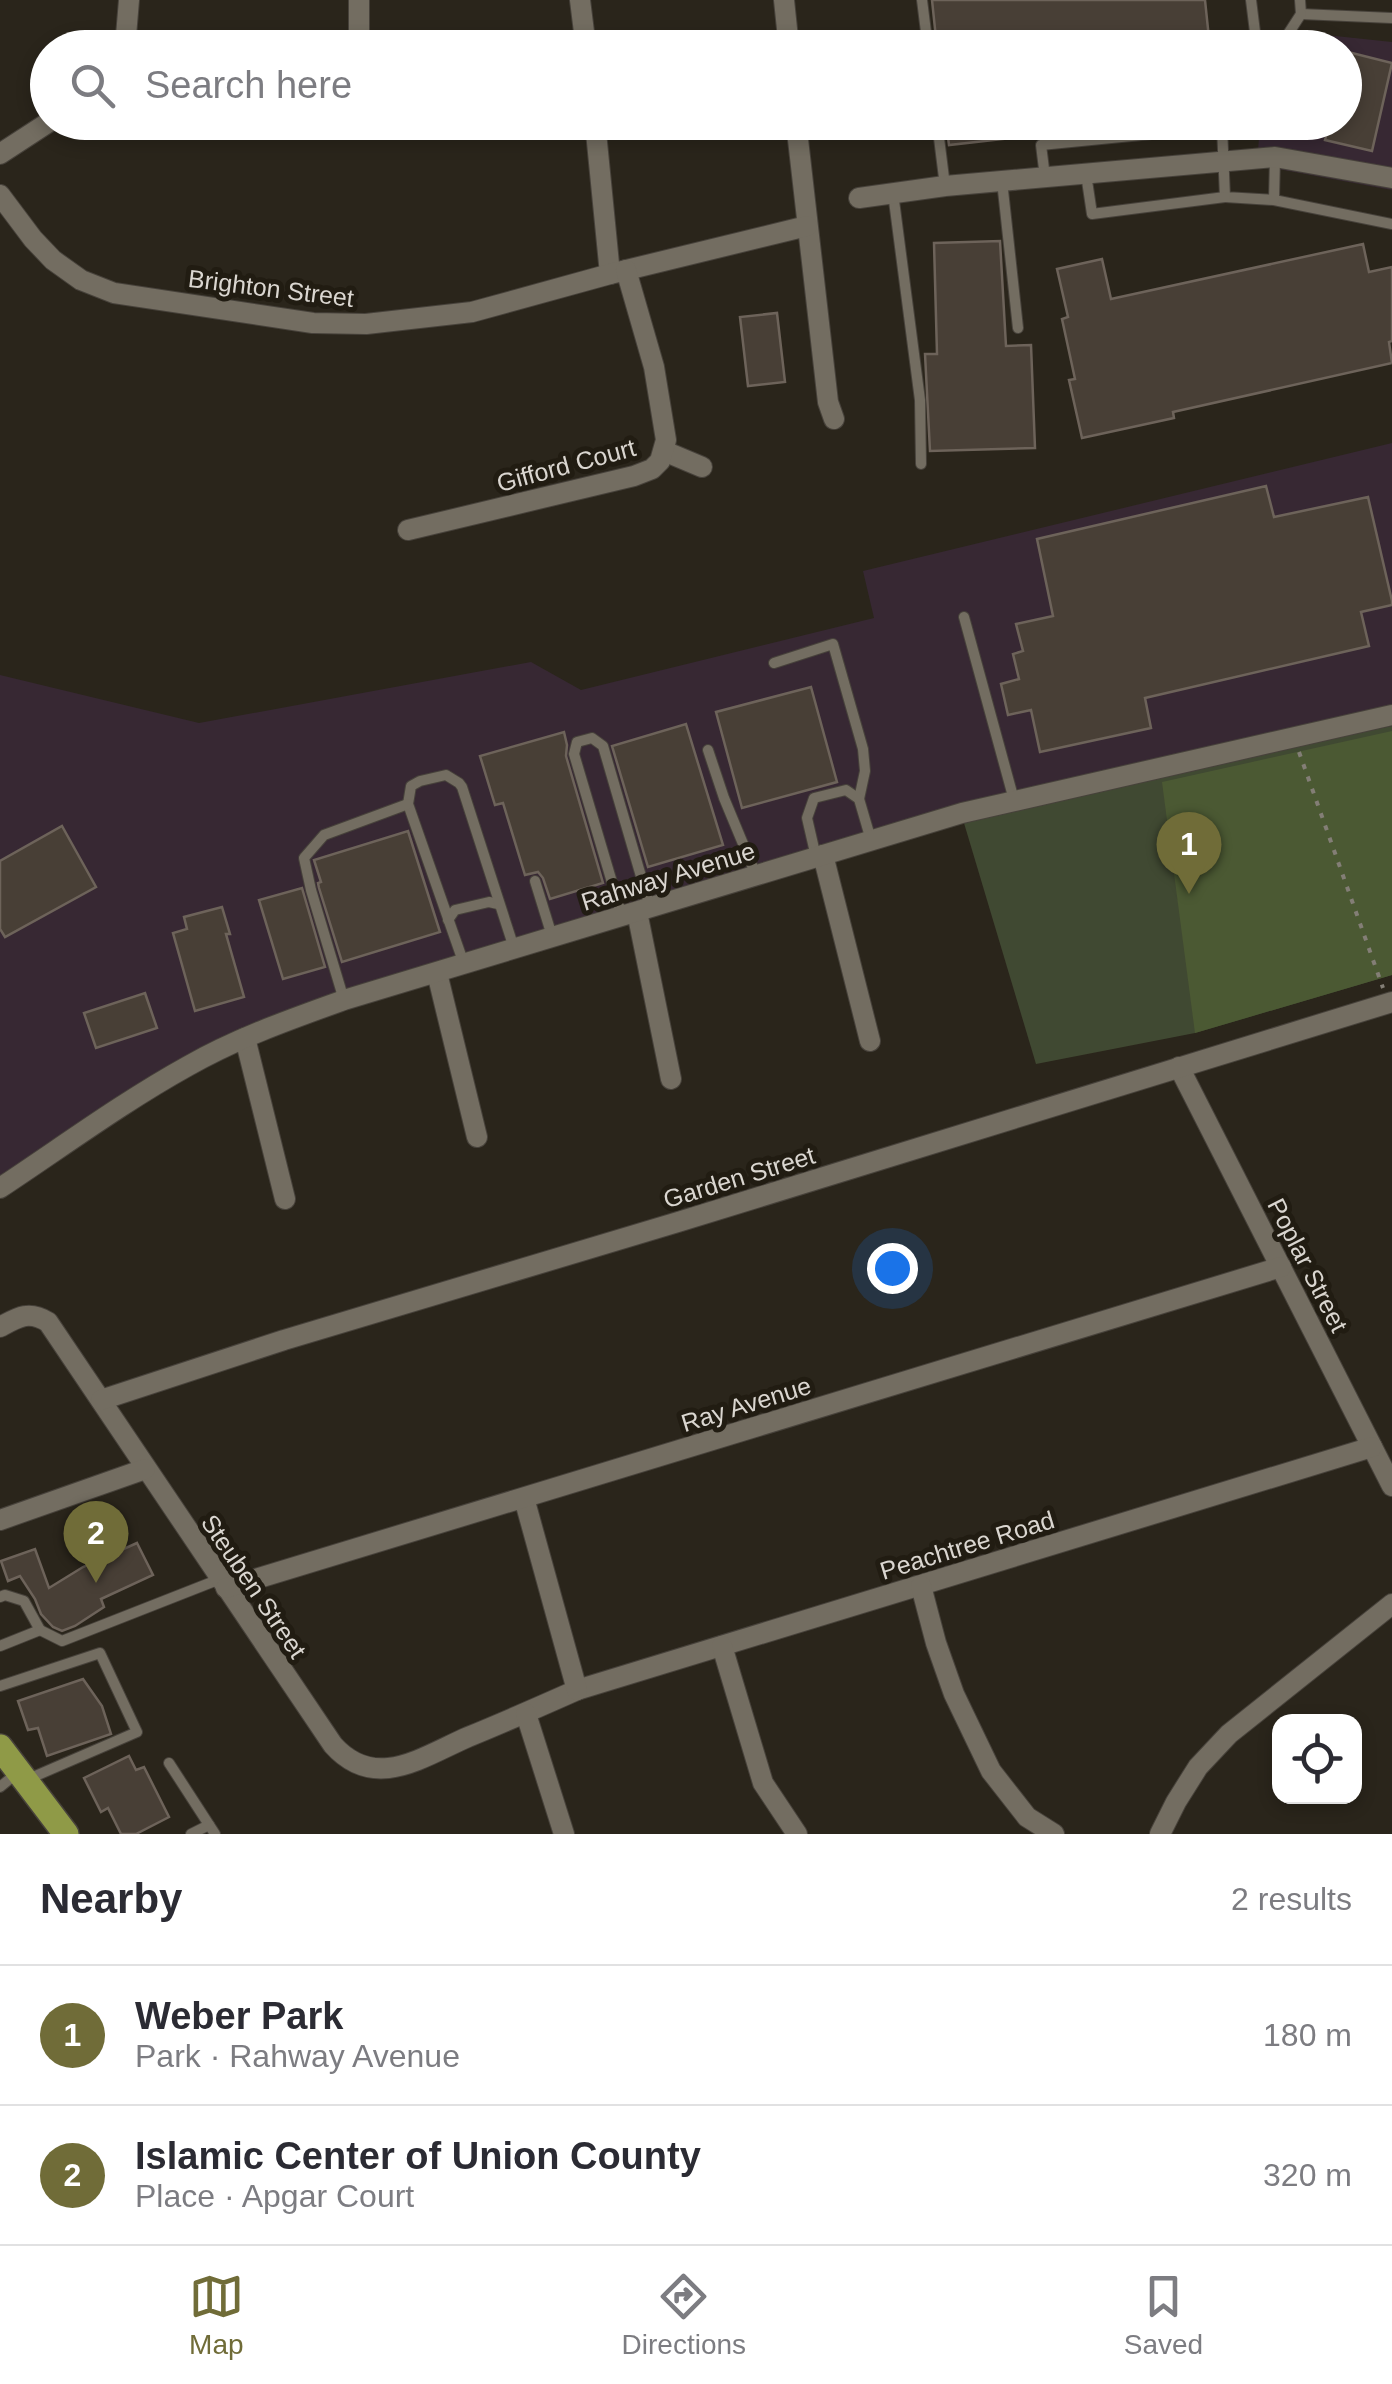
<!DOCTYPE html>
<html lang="en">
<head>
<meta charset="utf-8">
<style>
	body { margin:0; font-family:Arial,sans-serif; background:#f2f2f3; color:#2b2b33 }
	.controls { position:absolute; right:30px; bottom:30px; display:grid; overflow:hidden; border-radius:20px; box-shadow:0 5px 15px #0003 }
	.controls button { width:90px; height:90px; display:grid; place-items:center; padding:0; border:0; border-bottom:2px solid #e1e1e2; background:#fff; color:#2b2b33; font:50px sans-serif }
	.you { position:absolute; left:892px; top:1268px; width:35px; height:35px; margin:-25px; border:8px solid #fff; border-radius:50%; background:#1a73e8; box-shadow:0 0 0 15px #1a73e833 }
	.badge { display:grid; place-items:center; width:65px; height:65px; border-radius:50%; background:#706c38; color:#fff; font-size:32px; font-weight:700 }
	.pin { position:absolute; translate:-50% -82px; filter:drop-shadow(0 2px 5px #0008) }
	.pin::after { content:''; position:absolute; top:52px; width:35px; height:30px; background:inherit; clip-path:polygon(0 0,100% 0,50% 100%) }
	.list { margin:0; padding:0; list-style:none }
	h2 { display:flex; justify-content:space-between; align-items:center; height:130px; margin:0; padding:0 40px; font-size:42px }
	h2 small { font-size:32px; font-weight:400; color:#7c7c81 }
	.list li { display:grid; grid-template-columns:65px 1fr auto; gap:30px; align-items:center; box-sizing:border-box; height:140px; padding:0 40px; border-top:2px solid #e1e1e2 }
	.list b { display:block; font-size:38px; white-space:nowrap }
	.list p { margin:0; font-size:32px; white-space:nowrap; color:#7c7c81 }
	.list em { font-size:32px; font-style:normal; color:#7c7c81 }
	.icon { flex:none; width:55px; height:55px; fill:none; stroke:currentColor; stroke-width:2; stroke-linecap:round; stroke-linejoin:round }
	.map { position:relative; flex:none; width:1392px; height:1834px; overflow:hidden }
	.search { position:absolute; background:#fff; box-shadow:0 5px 15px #0003; left:30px; right:30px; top:30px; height:110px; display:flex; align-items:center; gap:25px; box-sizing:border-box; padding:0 35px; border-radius:55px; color:#7c7c81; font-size:38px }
	.sheet { height:410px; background:#fff }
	nav { display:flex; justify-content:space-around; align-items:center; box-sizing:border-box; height:140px; border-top:2px solid #e1e1e2; background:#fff; font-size:28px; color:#7c7c81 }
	nav a { display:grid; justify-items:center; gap:5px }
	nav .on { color:#706c38 }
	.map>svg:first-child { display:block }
</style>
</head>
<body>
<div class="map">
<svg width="1392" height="1834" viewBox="0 0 1392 1834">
	<rect width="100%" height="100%" fill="#2a251b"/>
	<g fill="#372833">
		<path d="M1326 35 1392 42V190L1257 165 1260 123 1344 122V48L1317 47Z"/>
		<path d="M1392 443V731L961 813 263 1025 0 1197V675L199 723 531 662 581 690 874 618 863 571Z"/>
	</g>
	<path fill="#404932" d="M1392 726V975L1195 1033 1036 1064 961 813Z"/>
	<path fill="#4b5933" d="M1392 731V975L1195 1033 1162 782Z"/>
	<g fill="#483f36" stroke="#6d635a" stroke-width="2.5">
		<path d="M932 0H1205L1210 48H937Z"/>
		<path d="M1344 51 1392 63 1372 151 1325 140 1330 122H1344Z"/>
		<path d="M946 122H1064V132L949 145Z"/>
		<path d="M1000 241 1006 346 1031 345 1035 448 930 451 925 354H937L934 243Z"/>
		<path d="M1363 244 1369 272 1392 267V341L1389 342 1392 363 1173 412 1174 418 1082 438 1069 380 1075 379 1062 319 1068 317 1057 269 1102 259 1111 299Z"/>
		<path d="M777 313 785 382 748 386 740 317Z"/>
		<path d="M1266 486 1274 517 1368 497 1392 601V605L1361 612 1369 646 1145 698 1151 728 1040 752 1031 710 1008 715 1001 684 1019 679 1013 654 1023 651 1016 624 1053 616 1037 539Z"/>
		<path d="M811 687 837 782 742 808 716 712Z"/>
		<path d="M686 724 723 845 648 867 612 746Z"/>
		<path d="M564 732 567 745 566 756 603 883 550 899 543 878 538 872 525 875 503 803 495 805 480 756Z"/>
		<path d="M62 826 96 887 5 937 0 929V861Z"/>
		<path d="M408 831 440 932 342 962 319 888 318 883 321 882 314 860Z"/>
		<path d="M302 888 325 967 283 979 259 900Z"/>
		<path d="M222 907 230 934H226L244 997 195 1011 173 933 187 929 184 917Z"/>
		<path d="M145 993 157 1028 96 1048 84 1013Z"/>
		<path d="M137 1543 153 1575 101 1599 104 1607 75 1626 62 1631 53 1627 41 1614 35 1599 20 1576 8 1581 1 1561 35 1549 49 1588 83 1567Z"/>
		<path d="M83 1679 102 1706 111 1734 47 1756 38 1728 28 1730 18 1701Z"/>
		<path d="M129 1756 136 1770 144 1767 169 1817 136 1834H121L108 1808 101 1812 84 1778Z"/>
	</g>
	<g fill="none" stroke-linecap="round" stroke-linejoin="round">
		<defs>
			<g id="service">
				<path d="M922 0 928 48"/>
				<path d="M1251 0 1257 48"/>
				<path d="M1300 0 1301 14 1392 18"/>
				<path d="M1279 48 1301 14"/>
				<path d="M937 122 945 186"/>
				<path d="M1225 122 1222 127 1225 197 1274 200 1392 224"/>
				<path d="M1086 174 1092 214 1225 197"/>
				<path d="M1045 177 1041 145 1222 127"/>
				<path d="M1002 181 1018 328"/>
				<path d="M893 193 920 400 921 464"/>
				<path d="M1274 200 1275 157"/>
				<path d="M964 617 1014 800"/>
				<path d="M774 663 833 644 863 749 865 771 859 799"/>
				<path d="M708 750 724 798 756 875"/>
				<path d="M816 857 807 818 814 798 846 790 859 799 871 840"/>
				<path d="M535 881 552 936"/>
				<path d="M622 916 574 754 577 742 592 738 603 746 650 907"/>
				<path d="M448 920 455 910 489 902 498 904"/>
				<path d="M464 964 408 804 411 786 420 781 446 775 459 783 462 787 514 948"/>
				<path d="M344 1000 311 890 304 858 324 835 408 804"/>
				<path d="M0 1597 5 1595 24 1601 40 1630 0 1646"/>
				<path d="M40 1630 62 1641 220 1579"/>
				<path d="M0 1686 100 1653 137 1732 26 1780"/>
				<path d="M169 1763 215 1834"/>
				<path d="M0 1787 17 1773"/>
				<path d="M191 1834 209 1825"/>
			</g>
			<g id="minor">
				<path d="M359 0V48"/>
				<path d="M580 0 586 48"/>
				<path d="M784 0 789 48"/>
				<path d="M123 48 126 36 129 0"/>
				<path d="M595 122 610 274"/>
				<path d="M796 122 828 402 834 419"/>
				<path d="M0 154 49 122"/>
				<path d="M0 195 33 239 53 260 81 280 114 293 313 323 366 324 472 312 610 274 807 226"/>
				<path d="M859 198 945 186 1275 157 1392 178"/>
				<path d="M664 451 702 467"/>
				<path d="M408 530 634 476 652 469 660 461 666 440 654 367 626 270"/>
				<path d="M823 855 870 1041"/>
				<path d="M637 912 671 1079"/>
				<path d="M437 973 477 1137"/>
				<path d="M245 1038 285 1199"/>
				<path d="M1179 1067 1392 1486"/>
				<path d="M0 1188C62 1147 123 1102 188 1066 237 1038 291 1019 344 1000L962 813 1392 715"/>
				<path d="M0 1327C18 1317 29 1310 48 1322L333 1745C375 1792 422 1757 468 1737 505 1722 541 1706 577 1690L1372 1447"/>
				<path d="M101 1400 284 1340 678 1222 1392 1002"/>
				<path d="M524 1498 577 1690"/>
				<path d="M0 1520 145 1469"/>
				<path d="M921 1586 936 1643 954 1694 991 1771 1027 1817 1054 1834"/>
				<path d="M226 1588 1281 1267"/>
				<path d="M722 1646 763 1783 797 1834"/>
				<path d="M526 1714 564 1834"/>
				<path d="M1160 1834 1176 1802 1198 1767 1229 1734 1392 1604"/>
			</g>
			<path id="primary" d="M0 1747 66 1834"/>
		</defs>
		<use href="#service" stroke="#47423b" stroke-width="12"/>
		<use href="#minor" stroke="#47423b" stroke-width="22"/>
		<use href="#primary" stroke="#47423b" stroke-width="28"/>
		<path stroke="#837e76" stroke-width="4" stroke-dasharray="5 8" stroke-linecap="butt" d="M1299 752 1383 988"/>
		<use href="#service" stroke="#736d61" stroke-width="10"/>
		<use href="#minor" stroke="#736d61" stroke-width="20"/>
		<use href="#primary" stroke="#8f9a47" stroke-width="25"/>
	</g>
	<g text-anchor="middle" stroke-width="10" stroke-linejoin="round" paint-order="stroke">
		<g font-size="25" fill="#dad6d0" stroke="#211c12">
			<text transform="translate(271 288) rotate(7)" y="9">Brighton Street</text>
			<text transform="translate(566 465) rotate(-15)" y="9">Gifford Court</text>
			<text transform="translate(668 876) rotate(-17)" y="9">Rahway Avenue</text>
			<text transform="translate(739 1177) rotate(-17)" y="9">Garden Street</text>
			<text transform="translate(1308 1265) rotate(63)" y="9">Poplar Street</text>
			<text transform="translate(746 1404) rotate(-17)" y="9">Ray Avenue</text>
			<text transform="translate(967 1545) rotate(-17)" y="9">Peachtree Road</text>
			<text transform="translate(254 1586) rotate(56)" y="9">Steuben Street</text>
		</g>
	</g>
</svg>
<div class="controls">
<button><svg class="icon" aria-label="locate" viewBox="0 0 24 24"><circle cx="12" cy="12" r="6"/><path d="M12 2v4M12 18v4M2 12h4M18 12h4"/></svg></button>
</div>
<div class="you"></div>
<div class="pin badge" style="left:1189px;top:894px">1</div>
<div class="pin badge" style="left:96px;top:1583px">2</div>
<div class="search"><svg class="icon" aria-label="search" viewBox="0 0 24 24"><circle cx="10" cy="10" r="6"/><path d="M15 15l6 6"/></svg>Search here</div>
</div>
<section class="sheet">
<h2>Nearby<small>2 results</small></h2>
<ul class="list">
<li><span class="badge">1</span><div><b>Weber Park</b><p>Park · Rahway Avenue</p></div><em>180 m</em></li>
<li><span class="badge">2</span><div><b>Islamic Center of Union County</b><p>Place · Apgar Court</p></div><em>320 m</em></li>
</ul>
</section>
<nav>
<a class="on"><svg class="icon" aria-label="map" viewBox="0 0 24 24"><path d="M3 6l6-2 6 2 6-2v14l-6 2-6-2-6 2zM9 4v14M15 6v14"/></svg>Map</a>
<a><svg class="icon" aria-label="directions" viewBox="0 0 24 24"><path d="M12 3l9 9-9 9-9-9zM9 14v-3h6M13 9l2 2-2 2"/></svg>Directions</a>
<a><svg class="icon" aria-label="saved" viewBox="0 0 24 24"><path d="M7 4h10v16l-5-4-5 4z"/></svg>Saved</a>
</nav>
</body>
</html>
